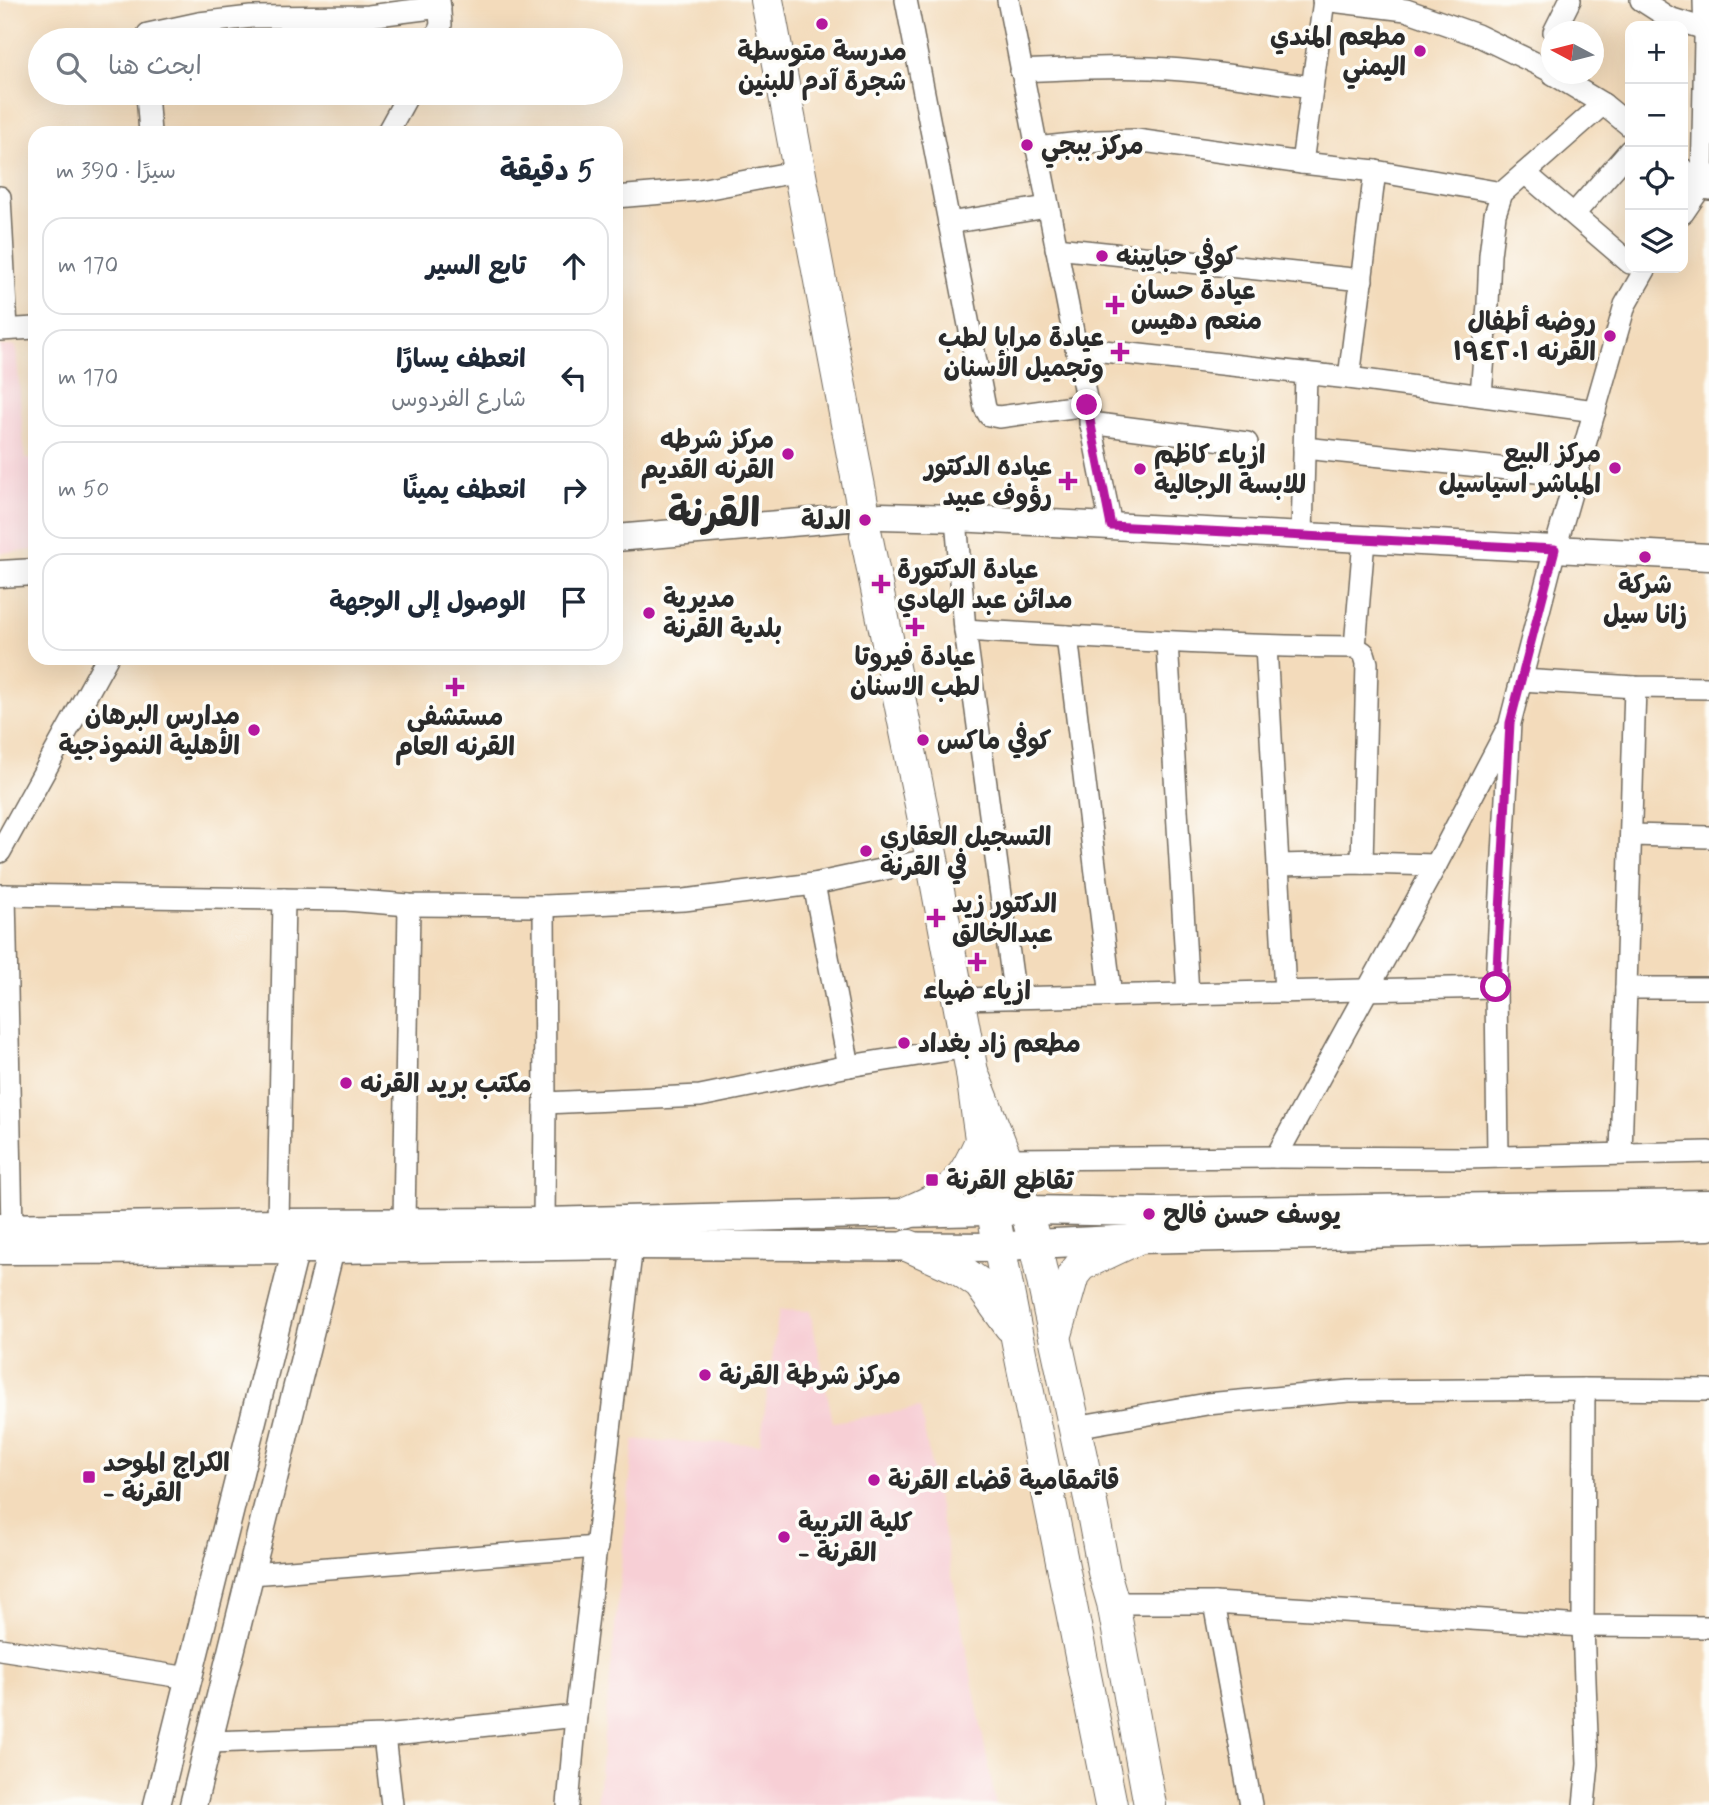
<!DOCTYPE html>
<html lang="ar">
<head>
<meta charset="utf-8">
<style>
	body { margin:0; font-family:Mynerve,"Playpen Sans Arabic",sans-serif; background:#f6f6f7; color:#1f2937; direction:rtl }
	.controls { position:absolute; right:21px; top:21px; display:grid; overflow:hidden; border-radius:14px; box-shadow:0 7px 28px #0002 }
	.controls button { width:63px; height:63px; display:grid; place-items:center; padding:0; border:0; border-bottom:2px solid #e0e1e3; background:#fff; color:#1f2937; font:35px sans-serif }
	.compass { position:absolute; left:1541px; top:21px; width:63px; height:63px; border-radius:50%; background:#fff; box-shadow:0 7px 28px #0002; rotate:277deg }
	.stop { position:absolute; width:21px; height:21px; margin:-16px; border:5px solid #b5179e; border-radius:50%; background:#fff }
	.stop.end { background:#b5179e; border-color:#fff; box-shadow:0 2px 7px #0008 }
	.list { margin:0; padding:0; list-style:none }
	h2 { display:flex; justify-content:space-between; align-items:center; height:91px; margin:0; padding:0 28px; font-size:30px }
	h2 small { font-size:23px; font-weight:400; color:#747a83 }
	.list li { display:grid; grid-template-columns:46px 1fr auto; gap:21px; align-items:center; box-sizing:border-box; height:98px; margin:0 14px 14px; padding:0 14px; border:2px solid #e0e1e3; border-radius:21px }
	.list b { display:block; font-size:26px; white-space:nowrap }
	.list p { margin:0; font-size:23px; white-space:nowrap; color:#747a83 }
	.list em { font-size:23px; font-style:normal; color:#747a83 }
	.icon { flex:none; width:38px; height:38px; fill:none; stroke:currentColor; stroke-width:2; stroke-linecap:round; stroke-linejoin:round }
	.map { position:relative; flex:none; width:1709px; height:1805px; overflow:hidden; direction:ltr }
	.search { position:absolute; background:#fff; box-shadow:0 7px 28px #0002; left:28px; top:28px; width:595px; height:77px; display:flex; align-items:center; gap:18px; box-sizing:border-box; padding:0 24px; border-radius:38px; color:#747a83; font-size:26px }
	.panel { position:absolute; background:#fff; box-shadow:0 7px 28px #0002; left:28px; top:126px; width:595px; height:539px; border-radius:21px; direction:rtl }
	.map>svg:first-child { display:block }
</style>
</head>
<body>
<div class="map">
<svg width="1709" height="1805" viewBox="0 0 1709 1805">
	<rect width="100%" height="100%" fill="#fdfcf7"/>
	<filter id="ink" filterUnits="userSpaceOnUse"><feTurbulence type="fractalNoise" baseFrequency=".0143" numOctaves="2"/><feDisplacementMap in="SourceGraphic" scale="14" xChannelSelector="R" yChannelSelector="G"/><feConvolveMatrix kernelMatrix="1 2 1 2 8 2 1 2 1" color-interpolation-filters="sRGB"/></filter>
	<filter id="wash" filterUnits="userSpaceOnUse"><feTurbulence type="fractalNoise" baseFrequency=".00686" numOctaves="4" result="noise"/><feDisplacementMap in="SourceGraphic" scale="28" xChannelSelector="R" yChannelSelector="G"/><feGaussianBlur stdDeviation="1.57" result="paint"/><feColorMatrix in="noise" values="0 0 0 0 0 0 0 0 0 0 0 0 0 0 0 0 0 1.4 0 .05"/><feComposite in="paint" operator="in"/></filter>
	<g filter="url(#wash)">
		<rect width="100%" height="100%" fill="#f3dbbb"/>
		<g fill="#f7cfd5">
			<path d="M0 346H16L25 459H35V550L0 553Z"/>
			<path d="M779 1310 810 1311 833 1422 920 1408 996 1805H597L634 1440 760 1444Z"/>
		</g>
	</g>
	<g filter="url(#ink)">
		<g fill="none" stroke-linecap="round" stroke-linejoin="round">
			<defs>
				<g id="minor">
					<path d="M906 0 985 408 989 415 999 417 1087 405"/>
					<path d="M1008 0 1111 526"/>
					<path d="M1323 0 1406 10 1477 35 1537 64 1552 72"/>
					<path d="M1641 0 1669 18 1705 29"/>
					<path d="M1554 32 1570 0"/>
					<path d="M145 40 148 34 199 23 251 17 369 16 440 7"/>
					<path d="M435 40 441 25 439 0"/>
					<path d="M1021 71C1064 69 1108 66 1151 68 1205 70 1259 80 1312 87"/>
					<path d="M1553 74 1603 104 1630 126"/>
					<path d="M147 93 150 133"/>
					<path d="M387 133 409 93"/>
					<path d="M1036 148 1099 141 1136 140 1302 163 1375 171 1502 193"/>
					<path d="M1302 163 1324 0"/>
					<path d="M1683 169 1709 189"/>
					<path d="M1525 173 1630 263"/>
					<path d="M1702 184 1705 38 1704 0"/>
					<path d="M0 197 7 329"/>
					<path d="M616 197 699 190 800 171"/>
					<path d="M1683 213 1709 175"/>
					<path d="M1574 214 1630 150"/>
					<path d="M949 223 1047 207"/>
					<path d="M1056 248 1362 280"/>
					<path d="M0 330 35 328"/>
					<path d="M1076 348 1349 378 1595 411"/>
					<path d="M1349 378 1375 171"/>
					<path d="M1481 395 1488 304 1490 255 1495 214 1502 193 1603 104"/>
					<path d="M1090 423 1247 443"/>
					<path d="M1304 448 1576 476"/>
					<path d="M956 518 965 630 1015 998"/>
					<path d="M1302 536 1306 373"/>
					<path d="M965 630C1095 638 1225 646 1355 647L1364 653 1367 663 1362 863"/>
					<path d="M1067 636 1111 996"/>
					<path d="M1167 642 1188 994"/>
					<path d="M1266 646 1285 992"/>
					<path d="M1355 647 1364 540"/>
					<path d="M1521 680 1635 687 1709 688"/>
					<path d="M1631 835 1709 837"/>
					<path d="M0 852 107 658"/>
					<path d="M1278 865 1362 863 1436 865"/>
					<path d="M814 884 849 1066"/>
					<path d="M0 895 346 900 409 905 544 906 684 900 814 884 932 859"/>
					<path d="M5 895 12 1228"/>
					<path d="M544 906 545 1103 544 1222"/>
					<path d="M1626 988H1709"/>
					<path d="M959 999 1496 987"/>
					<path d="M545 1103 700 1096 849 1066 968 1047"/>
					<path d="M1621 1154 1635 687"/>
					<path d="M1276 1157 1436 865 1506 731"/>
					<path d="M1498 1157 1496 987 1510 723 1555 549 1625 305 1646 268"/>
					<path d="M1006 1159 1276 1157 1466 1158 1709 1152"/>
					<path d="M278 1223 284 899"/>
					<path d="M404 1223 409 905"/>
					<path d="M1584 1389 1583 1626 1588 1764 1584 1805"/>
					<path d="M1075 1427 1207 1404 1349 1391 1584 1389 1709 1390"/>
					<path d="M251 1574 597 1547"/>
					<path d="M1113 1603H1214L1583 1626 1709 1627"/>
					<path d="M1214 1603 1251 1805"/>
					<path d="M0 1649 189 1678"/>
					<path d="M384 1736 392 1805"/>
					<path d="M210 1742 384 1736 576 1716"/>
					<path d="M568 1805 576 1716 632 1245"/>
				</g>
				<g id="tertiary">
					<path d="M881 516 956 518 1709 557"/>
					<path d="M616 538 849 518"/>
					<path d="M0 574 35 572"/>
					<path d="M157 1805 296 1248"/>
					<path d="M193 1805 331 1249"/>
				</g>
				<g id="secondary">
					<path d="M0 1228 278 1223 544 1222 1026 1210 1153 1212 1709 1204"/>
					<path d="M0 1250 331 1249 632 1245 999 1247 1035 1244 1136 1239 1709 1226"/>
				</g>
				<g id="primary">
					<path d="M767 0 862 503"/>
					<path d="M866 535 932 859 972 1072"/>
					<path d="M906 1213C926 1204 949 1195 962 1176 970 1166 975 1153 981 1141"/>
					<path d="M909 1246 956 1267 980 1284 1010 1326"/>
					<path d="M1057 1331 1073 1275 1081 1265 1136 1239"/>
					<path d="M1111 1805C1081 1653 1049 1501 1019 1348 1001 1257 983 1165 972 1072L1026 1210 1035 1244 1091 1503 1104 1572 1113 1603 1150 1805"/>
				</g>
			</defs>
			<use href="#minor" stroke="#71695d" stroke-width="24"/>
			<use href="#tertiary" stroke="#71695d" stroke-width="29"/>
			<use href="#secondary" stroke="#71695d" stroke-width="31"/>
			<use href="#primary" stroke="#71695d" stroke-width="34"/>
			<use href="#minor" stroke="#fff" stroke-width="21"/>
			<use href="#tertiary" stroke="#fff" stroke-width="26"/>
			<use href="#secondary" stroke="#fff" stroke-width="28"/>
			<use href="#primary" stroke="#fff" stroke-width="32"/>
		</g>
	</g>
	<g fill="none" stroke-linecap="round" stroke-linejoin="round" filter="url(#ink)">
		<path stroke="#b5179e" stroke-width="9" d="M1087 405 1111 526 1555 549 1510 723 1496 987"/>
	</g>
	<g fill="#b5179e" stroke="#fdfcf7" stroke-width="2.5">
		<circle cx="822" cy="24" r="7"/>
		<circle cx="1420" cy="51" r="7"/>
		<circle cx="1027" cy="145" r="7"/>
		<circle cx="1102" cy="256" r="7"/>
		<path d="M1111.5 294.5h7v7h7v7h-7v7h-7v-7h-7v-7h7z"/>
		<circle cx="1610" cy="336" r="7"/>
		<path d="M1116.5 341.5h7v7h7v7h-7v7h-7v-7h-7v-7h7z"/>
		<circle cx="788" cy="454" r="7"/>
		<circle cx="1615" cy="468" r="7"/>
		<circle cx="1140" cy="469" r="7"/>
		<path d="M1064.5 470.5h7v7h7v7h-7v7h-7v-7h-7v-7h7z"/>
		<circle cx="865" cy="520" r="7"/>
		<circle cx="1645" cy="557" r="7"/>
		<path d="M877.5 573.5h7v7h7v7h-7v7h-7v-7h-7v-7h7z"/>
		<circle cx="649" cy="613" r="7"/>
		<path d="M911.5 616.5h7v7h7v7h-7v7h-7v-7h-7v-7h7z"/>
		<path d="M451.5 676.5h7v7h7v7h-7v7h-7v-7h-7v-7h7z"/>
		<circle cx="254" cy="730" r="7"/>
		<circle cx="923" cy="740" r="7"/>
		<circle cx="866" cy="851" r="7"/>
		<path d="M932.5 907.5h7v7h7v7h-7v7h-7v-7h-7v-7h7z"/>
		<path d="M973.5 951.5h7v7h7v7h-7v7h-7v-7h-7v-7h7z"/>
		<circle cx="904" cy="1043" r="7"/>
		<circle cx="346" cy="1083" r="7"/>
		<rect x="925" y="1173" width="14" height="14" rx="3.5"/>
		<circle cx="1149" cy="1214" r="7"/>
		<circle cx="705" cy="1375" r="7"/>
		<rect x="82" y="1470" width="14" height="14" rx="3.5"/>
		<circle cx="874" cy="1480" r="7"/>
		<circle cx="784" cy="1537" r="7"/>
	</g>
	<g text-anchor="middle" stroke-width="7" stroke-linejoin="round" paint-order="stroke">
		<g font-size="26" font-weight="bold" fill="#2b2b2b" stroke="#fdfcf7" text-anchor="start">
			<text x="1406" y="45" text-anchor="end">مطعم المندي<tspan x="1406" dy="30">اليمني</tspan></text>
			<text x="822" y="60" text-anchor="middle">مدرسة متوسطة<tspan x="822" dy="30">شجرة آدم للبنين</tspan></text>
			<text x="1041" y="154">مركز ببجي</text>
			<text x="1116" y="265">كوفي حبايبنه</text>
			<text x="1131" y="299">عيادة حسان<tspan x="1131" dy="30">منعم دهيس</tspan></text>
			<text x="1596" y="330" text-anchor="end">روضه أطفال<tspan x="1596" dy="30">القرنه ١٩٤٢٠١</tspan></text>
			<text x="1104" y="346" text-anchor="end">عيادة مرايا لطب<tspan x="1104" dy="30">وتجميل الأسنان</tspan></text>
			<text x="774" y="448" text-anchor="end">مركز شرطه<tspan x="774" dy="30">القرنه القديم</tspan></text>
			<text x="1601" y="462" text-anchor="end">مركز البيع<tspan x="1601" dy="30">المباشر اسياسيل</tspan></text>
			<text x="1154" y="463">ازياء كاظم<tspan x="1154" dy="30">للابسة الرجالية</tspan></text>
			<text x="1052" y="475" text-anchor="end">عياده الدكتور<tspan x="1052" dy="30">رؤوف عبيد</tspan></text>
			<text x="851" y="529" text-anchor="end">الدلة</text>
			<text x="897" y="578">عيادة الدكتورة<tspan x="897" dy="30">مدائن عبد الهادي</tspan></text>
			<text x="1645" y="593" text-anchor="middle">شركة<tspan x="1645" dy="30">زانا سيل</tspan></text>
			<text x="663" y="607">مديرية<tspan x="663" dy="30">بلدية القرنة</tspan></text>
			<text x="915" y="665" text-anchor="middle">عيادة فيروتا<tspan x="915" dy="30">لطب الاسنان</tspan></text>
			<text x="240" y="724" text-anchor="end">مدارس البرهان<tspan x="240" dy="30">الأهلية النموذجية</tspan></text>
			<text x="455" y="725" text-anchor="middle">مستشفى<tspan x="455" dy="30">القرنه العام</tspan></text>
			<text x="937" y="749">كوفي ماكس</text>
			<text x="880" y="845">التسجيل العقاري<tspan x="880" dy="30">في القرنة</tspan></text>
			<text x="952" y="912">الدكتور زيد<tspan x="952" dy="30">عبدالخالق</tspan></text>
			<text x="977" y="999" text-anchor="middle">ازياء ضياء</text>
			<text x="918" y="1052">مطعم زاد بغداد</text>
			<text x="360" y="1092">مكتب بريد القرنه</text>
			<text x="946" y="1189">تقاطع القرنة</text>
			<text x="1163" y="1223">يوسف حسن فالح</text>
			<text x="719" y="1384">مركز شرطة القرنة</text>
			<text x="103" y="1471">الكراج الموحد<tspan x="103" dy="30">- القرنة</tspan></text>
			<text x="888" y="1489">قائمقامية قضاء القرنة</text>
			<text x="798" y="1531">كلية التربية<tspan x="798" dy="30">- القرنة</tspan></text>
		</g>
		<g font-size="40" font-weight="bold" fill="#2b2b2b" stroke="#fdfcf7">
			<text x="714" y="526">القرنة</text>
		</g>
	</g>
</svg>
<div class="controls">
<button>+</button>
<button>−</button>
<button><svg class="icon" aria-label="locate" viewBox="0 0 24 24"><circle cx="12" cy="12" r="6"/><path d="M12 2v4M12 18v4M2 12h4M18 12h4"/></svg></button>
<button><svg class="icon" aria-label="layers" viewBox="0 0 24 24"><path d="M12 4l9 5-9 5-9-5zM3 14l9 5 9-5"/></svg></button>
</div>
<svg class="compass" viewBox="-18 -18 36 36"><path d="M0-13l5 13h-10z" fill="#e53935"/><path d="M0 13l5-13h-10z" fill="#747a83"/></svg>
<div class="stop" style="left:1496px;top:987px"></div>
<div class="stop end" style="left:1087px;top:405px"></div>
<div class="search"><svg class="icon" aria-label="search" viewBox="0 0 24 24"><circle cx="10" cy="10" r="6"/><path d="M15 15l6 6"/></svg>ابحث هنا</div>
<section class="panel">
<h2>5 دقيقة<small>سيرًا · 390 m</small></h2>
<ul class="list">
<li><svg class="icon" aria-label="ahead" viewBox="0 0 24 24"><path d="M12 20V5M6 11l6-6 6 6"/></svg><div><b>تابع السير</b></div><em>170 m</em></li>
<li><svg class="icon" aria-label="left" viewBox="0 0 24 24"><path d="M17 20v-9H6M10 6l-5 5 5 5"/></svg><div><b>انعطف يسارًا</b><p>شارع الفردوس</p></div><em>170 m</em></li>
<li><svg class="icon" aria-label="right" viewBox="0 0 24 24"><path d="M7 20v-9h11M14 6l5 5-5 5"/></svg><div><b>انعطف يمينًا</b></div><em>50 m</em></li>
<li><svg class="icon" aria-label="arrive" viewBox="0 0 24 24"><path d="M6 21V4h12l-3 4 3 4H6"/></svg><div><b>الوصول إلى الوجهة</b></div></li>
</ul>
</section>
</div>
</body>
</html>
